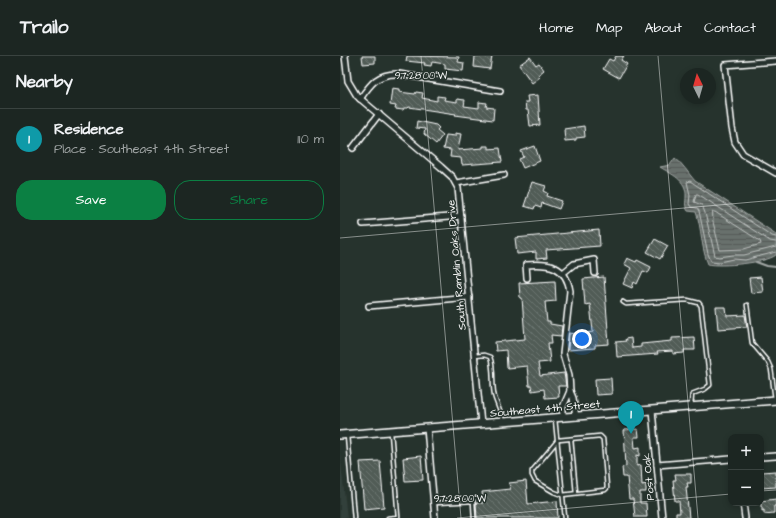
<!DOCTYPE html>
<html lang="en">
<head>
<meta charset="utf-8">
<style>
	body { margin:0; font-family:"Architects Daughter",sans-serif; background:#29322f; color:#f1f3f6 }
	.controls { position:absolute; right:12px; bottom:12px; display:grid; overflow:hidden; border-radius:8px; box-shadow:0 2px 6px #0003 }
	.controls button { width:36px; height:36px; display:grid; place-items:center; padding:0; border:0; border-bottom:1px solid #3a4340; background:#1c2622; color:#f1f3f6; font:20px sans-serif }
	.compass { position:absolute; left:340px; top:12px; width:36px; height:36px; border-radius:50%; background:#1c2622; box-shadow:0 2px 6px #0003; rotate:355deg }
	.you { position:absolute; left:242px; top:283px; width:14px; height:14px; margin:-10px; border:3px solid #fff; border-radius:50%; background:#1a73e8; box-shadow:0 0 0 6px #1a73e833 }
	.badge { display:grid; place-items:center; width:26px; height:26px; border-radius:50%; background:#0b8043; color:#fff; font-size:13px; font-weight:700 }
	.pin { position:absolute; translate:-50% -33px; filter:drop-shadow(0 1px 2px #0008) }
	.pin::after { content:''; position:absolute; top:21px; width:14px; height:12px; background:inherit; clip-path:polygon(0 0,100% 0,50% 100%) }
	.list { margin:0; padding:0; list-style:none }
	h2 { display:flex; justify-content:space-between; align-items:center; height:52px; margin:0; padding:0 16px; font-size:17px }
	h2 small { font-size:13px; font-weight:400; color:#a0a5a5 }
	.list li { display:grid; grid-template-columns:26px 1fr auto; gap:12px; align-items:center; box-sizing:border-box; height:60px; padding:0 16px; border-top:1px solid #3a4340 }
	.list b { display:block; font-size:15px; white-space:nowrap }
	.list p { margin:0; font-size:13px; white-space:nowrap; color:#a0a5a5 }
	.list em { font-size:13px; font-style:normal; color:#a0a5a5 }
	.actions { display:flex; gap:8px; padding:12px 16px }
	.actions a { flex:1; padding:9px 0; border:1px solid #0b8043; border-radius:16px; text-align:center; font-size:14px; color:#0b8043 }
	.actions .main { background:#0b8043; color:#fff }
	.map { position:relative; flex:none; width:436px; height:462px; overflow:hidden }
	header { display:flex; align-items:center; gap:24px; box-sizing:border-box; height:56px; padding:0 20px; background:#1c2622; border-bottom:1px solid #3a4340 }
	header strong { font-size:19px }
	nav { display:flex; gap:22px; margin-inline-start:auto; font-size:14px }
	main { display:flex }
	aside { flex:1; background:#1c2622 }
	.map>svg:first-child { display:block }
</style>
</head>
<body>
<header>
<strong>Trailo</strong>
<nav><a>Home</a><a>Map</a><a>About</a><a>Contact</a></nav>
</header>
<main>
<aside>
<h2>Nearby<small></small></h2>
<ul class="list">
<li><span class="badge" style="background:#0f9aa8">1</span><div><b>Residence</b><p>Place · Southeast 4th Street</p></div><em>110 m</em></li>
</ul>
<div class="actions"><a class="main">Save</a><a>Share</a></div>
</aside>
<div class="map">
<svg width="436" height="462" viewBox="0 0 436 462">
	<defs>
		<pattern id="water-rules" width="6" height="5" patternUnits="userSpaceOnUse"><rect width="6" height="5" fill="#67706c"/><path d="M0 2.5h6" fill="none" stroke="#575a59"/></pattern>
		<pattern id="building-back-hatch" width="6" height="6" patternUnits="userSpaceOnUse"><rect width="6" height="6" fill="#515c57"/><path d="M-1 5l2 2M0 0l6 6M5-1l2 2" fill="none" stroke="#6b7470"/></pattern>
	</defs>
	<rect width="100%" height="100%" fill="#26332d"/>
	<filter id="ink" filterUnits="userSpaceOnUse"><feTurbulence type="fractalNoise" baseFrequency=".025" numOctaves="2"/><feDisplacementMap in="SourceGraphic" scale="8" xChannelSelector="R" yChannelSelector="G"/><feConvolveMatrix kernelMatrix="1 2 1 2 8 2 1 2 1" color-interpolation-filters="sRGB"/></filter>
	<g filter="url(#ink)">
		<path fill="#333f3a" d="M0 397 7 462H0Z"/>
		<path fill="url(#water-rules)" stroke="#a4a9a7" d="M335 102C343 108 348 117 355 125L436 178V199C426 207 381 211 368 208 361 192 362 173 356 156L348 155C344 149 346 147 346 140 347 124 331 118 320 111L330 109Z"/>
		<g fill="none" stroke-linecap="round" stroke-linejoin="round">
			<g stroke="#c2c6c4" stroke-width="1">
				<path d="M373 156H375L420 185 421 188 404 193 380 194 373 166Z"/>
				<path d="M436 181 432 180 350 125 347 126 350 139 349 148 351 151 357 152 359 155 368 198 371 205 380 206 394 203 405 204 436 196"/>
				<path d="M436 186 430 185 358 138H356L354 146 362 149 365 157 375 200 379 201 393 199H404L436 191"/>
			</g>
			<path stroke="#a4a9a7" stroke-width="2" d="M416 206 427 210 436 211"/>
		</g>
		<g fill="url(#building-back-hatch)" stroke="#fff">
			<path d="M22 0H35V7L23 8Z"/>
			<path d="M67 0 119 1 118 6 124 7 123 15 105 13V8L92 6 91 10 84 9 85 7 66 5Z"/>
			<path d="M135 0H152L150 13 134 11Z"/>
			<path d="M276 0H284L281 4 287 8 279 22 263 13 269 3 273 5Z"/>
			<path d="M190 1 196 9 199 7 204 14 198 19 200 21 192 27 179 9Z"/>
			<path d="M52 32 59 33V36L75 38 76 36 83 37 82 42 97 45V40L105 41 104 44 117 46V43L125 44 124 50 139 52V46L147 47 146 51 154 52 153 64 115 59 116 58 69 51 68 52H64L63 54 55 53 56 50 50 49Z"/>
			<path d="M198 39 200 69 190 70 188 54H186L185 46H188L187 40Z"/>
			<path d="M77 65 96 69 99 72 97 74 103 79 96 88 84 78 85 73 76 72Z"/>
			<path d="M244 70 245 81 236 82V84L225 85 224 73Z"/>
			<path d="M115 77 121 78 118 94 143 92V90H148V93L160 92 162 106 122 109 121 102 110 101 111 94 103 93 106 79 115 80Z"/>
			<path d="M195 90 200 105 183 112 179 103 184 101 181 95Z"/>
			<path d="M192 126 206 130 204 135 208 137 207 140 222 145 219 153 202 147 201 152 195 150 194 153 184 150Z"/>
			<path d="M259 174 260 190 206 194 207 202 196 203V196L177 198 175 182Z"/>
			<path d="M315 183 328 190 320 203 307 196Z"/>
			<path d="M287 202 296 206 297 204 311 211 308 217 303 215 297 228 294 226 292 232 283 228 291 212 284 208Z"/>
			<path d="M264 221 269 288 255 289V292L228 294 229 277 238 278 253 276 250 248 245 249 243 223Z"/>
			<path d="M421 221 423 236 411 237 409 222Z"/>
			<path d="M215 225 216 245 205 246 207 266H210V268L222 270 221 280 211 279 212 287H208L210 306 198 307 200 320 224 317 226 330H218L219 341 205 342 204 333 192 335 191 330H189L187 310 167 312 166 294 156 295 155 286 185 283 182 242H180L179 227Z"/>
			<path d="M376 251H386L387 260 405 259 407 271 378 273Z"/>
			<path d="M354 281 355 294H344V297L333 298V295L317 296 318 298 277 301 276 286 286 285 285 283 291 282 292 292 301 291V288L332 285V282Z"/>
			<path d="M271 322 272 338 256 339 255 323Z"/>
			<path d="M298 373 299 381H294L295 392 300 391V400L297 399V410L301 409 302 429 306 428V436H300V447H306L307 461H295L293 443H289L287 421H283L282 411 286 410 284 374Z"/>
			<path d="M81 400 83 424 65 425 63 402Z"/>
			<path d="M40 405 44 451 24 453 20 406Z"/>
			<path d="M436 415V431L421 432V416Z"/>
			<path d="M335 418H351V427H347L348 431H346L349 462H336V457H340L339 445H335L333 424H336Z"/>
			<path d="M186 425 188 448 217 445 218 462H137L136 447H143L142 436 170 433 169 427Z"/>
			<path d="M436 443V450H434V457L424 458V454L422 455V451H421V445Z"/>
		</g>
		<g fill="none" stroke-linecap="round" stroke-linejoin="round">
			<defs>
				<g id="service">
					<path d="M283 246 286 248 347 244 359 247 361 250 370 329 365 333 352 338 351 350"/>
					<path d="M407 249 412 287 428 306 431 313 435 343"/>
					<path d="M134 300 144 299 150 301C155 314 151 329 155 342 158 350 161 357 163 366"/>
					<path d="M215 363 225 462"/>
					<path d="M7 379 14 462"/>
					<path d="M260 380 263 383 267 432 265 434 222 439 214 436 195 425 192 419V415L218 384Z"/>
					<path d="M231 383 236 437"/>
					<path d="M94 447 133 445 134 462"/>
					<path d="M48 462 58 461 51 376"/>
				</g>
				<g id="minor">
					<path d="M5 0 8 25 17 40 101 111 112 121 118 132 141 368"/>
					<path d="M436 5 385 9 392 72 395 86 403 98 436 117"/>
					<path d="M20 43C31 27 38 17 59 18L160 35"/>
					<path d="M13 92 39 58"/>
					<path d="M116 127 164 119"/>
					<path d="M23 168 121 160"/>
					<path d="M223 217 234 208 254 204 255 217"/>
					<path d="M187 222 186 209C208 207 226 209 230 235L223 298 229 319 230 335 233 342 236 361"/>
					<path d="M29 250 129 241"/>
					<path d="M312 354 322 462"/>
					<path d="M223 362V351L230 335"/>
					<path d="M87 372 95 462"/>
					<path d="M421 401 436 400"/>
					<path d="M317 409 391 403"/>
					<path d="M403 447 405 462"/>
				</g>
				<path id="secondary" d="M0 379 436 344"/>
			</defs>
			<use href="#service" stroke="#fff" stroke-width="5.5"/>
			<use href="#minor" stroke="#fff" stroke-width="8"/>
			<use href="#secondary" stroke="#fff" stroke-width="10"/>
			<use href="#service" stroke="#26332d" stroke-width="2.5"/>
			<use href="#minor" stroke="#26332d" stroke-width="5"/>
			<use href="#secondary" stroke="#26332d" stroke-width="7"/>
		</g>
	</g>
	<path fill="none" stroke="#fff" stroke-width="1" stroke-opacity="0.45" d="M81 0 121 462M318 0 358 462M0 182 436 144M421 435 436 434M117 462 391 438"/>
	<g text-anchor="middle" stroke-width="3" stroke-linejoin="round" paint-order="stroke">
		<g font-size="11" fill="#fff" stroke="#26332d">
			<text transform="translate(116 209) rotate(-95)" y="4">South Ramblin Oaks Drive</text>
			<text transform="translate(205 352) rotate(-5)" y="4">Southeast 4th Street</text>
			<text transform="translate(308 421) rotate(-95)" y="4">Post Oak</text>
		</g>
	</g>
	<g font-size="10" text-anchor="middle" fill="#fff" stroke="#26332d" stroke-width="3" stroke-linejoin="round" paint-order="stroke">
		<text x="81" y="23">97°28'00"W</text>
		<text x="120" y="446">97°28'00"W</text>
	</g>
</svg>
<div class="controls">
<button>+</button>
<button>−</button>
</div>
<svg class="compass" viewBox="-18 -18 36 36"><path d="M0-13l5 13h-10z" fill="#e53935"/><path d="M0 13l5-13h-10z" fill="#a0a5a5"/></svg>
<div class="you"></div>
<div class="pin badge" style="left:291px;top:378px;background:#0f9aa8">1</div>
</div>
</main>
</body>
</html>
